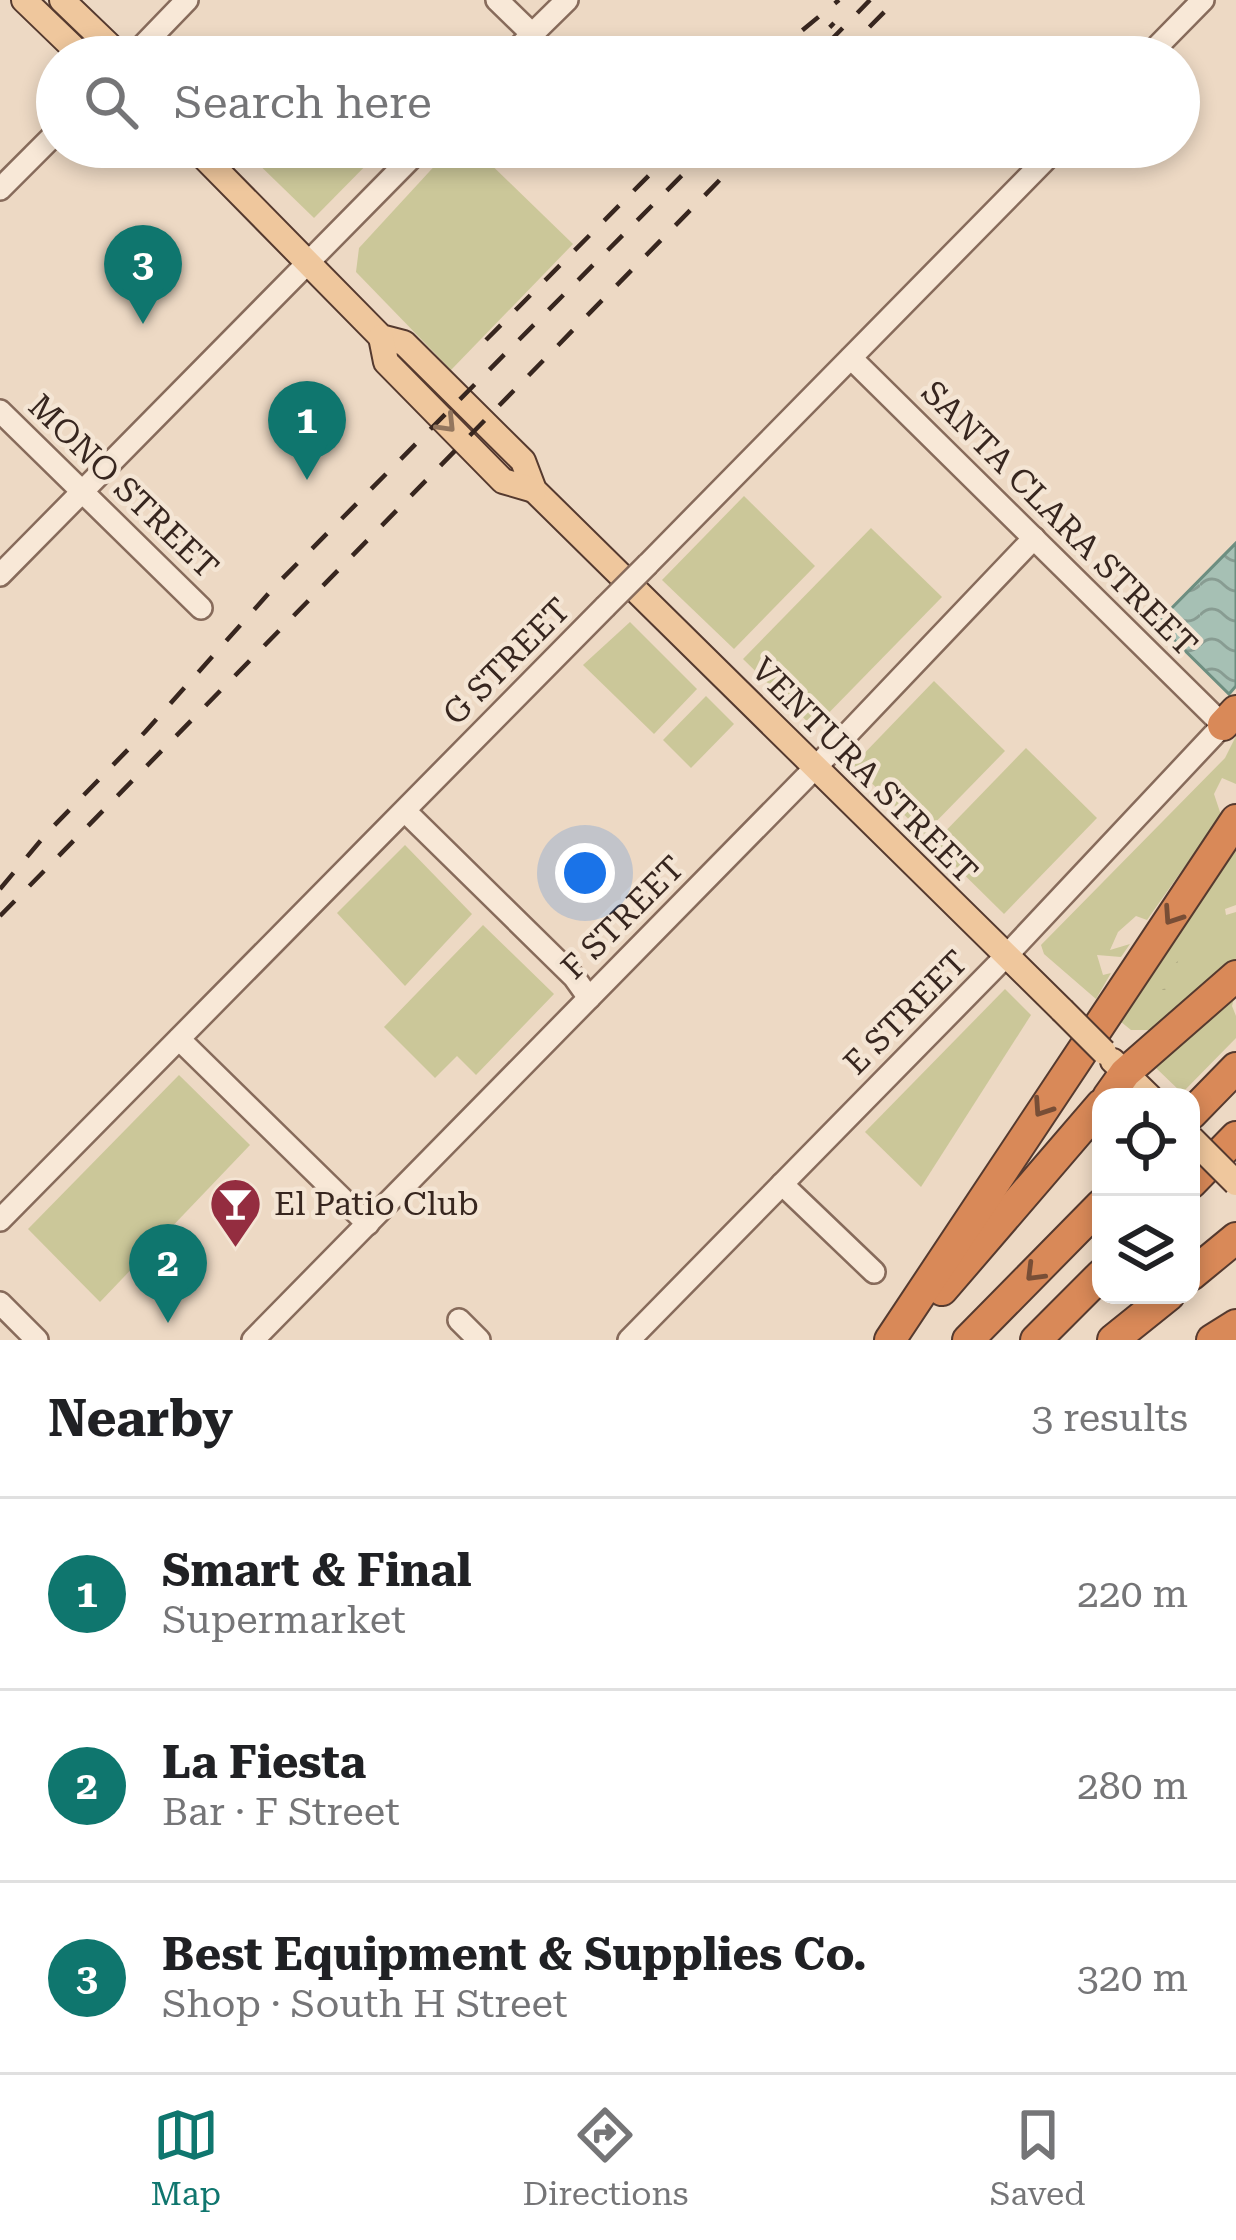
<!DOCTYPE html>
<html lang="en">
<head>
<meta charset="utf-8">
<style>
	body { margin:0; font-family:"Roboto Serif",serif; background:#f6f6f6; color:#202124 }
	.controls { position:absolute; right:36px; bottom:36px; display:grid; overflow:hidden; border-radius:24px; box-shadow:0 6px 18px #0003 }
	.controls button { width:108px; height:108px; display:grid; place-items:center; padding:0; border:0; border-bottom:3px solid #e0e0e0; background:#fff; color:#202124; font:60px sans-serif }
	.you { position:absolute; left:585px; top:873px; width:42px; height:42px; margin:-30px; border:9px solid #fff; border-radius:50%; background:#1a73e8; box-shadow:0 0 0 18px #1a73e833 }
	.badge { display:grid; place-items:center; width:78px; height:78px; border-radius:50%; background:#0f766e; color:#fff; font-size:39px; font-weight:700 }
	.pin { position:absolute; translate:-50% -99px; filter:drop-shadow(0 3px 6px #0008) }
	.pin::after { content:''; position:absolute; top:63px; width:42px; height:36px; background:inherit; clip-path:polygon(0 0,100% 0,50% 100%) }
	.list { margin:0; padding:0; list-style:none }
	h2 { display:flex; justify-content:space-between; align-items:center; height:156px; margin:0; padding:0 48px; font-size:51px }
	h2 small { font-size:39px; font-weight:400; color:#757577 }
	.list li { display:grid; grid-template-columns:78px 1fr auto; gap:36px; align-items:center; box-sizing:border-box; height:192px; padding:0 48px; border-top:3px solid #e0e0e0 }
	.list b { display:block; font-size:45px; white-space:nowrap }
	.list p { margin:0; font-size:39px; white-space:nowrap; color:#757577 }
	.list em { font-size:39px; font-style:normal; color:#757577 }
	.icon { flex:none; width:66px; height:66px; fill:none; stroke:currentColor; stroke-width:2; stroke-linecap:round; stroke-linejoin:round }
	.map { position:relative; flex:none; width:1236px; height:1340px; overflow:hidden }
	.search { position:absolute; background:#fff; box-shadow:0 6px 18px #0003; left:36px; right:36px; top:36px; height:132px; display:flex; align-items:center; gap:30px; box-sizing:border-box; padding:0 42px; border-radius:66px; color:#757577; font-size:45px }
	.sheet { height:732px; background:#fff }
	nav { display:flex; justify-content:space-around; align-items:center; box-sizing:border-box; height:168px; border-top:3px solid #e0e0e0; background:#fff; font-size:33px; color:#757577 }
	nav a { display:grid; justify-items:center; gap:6px }
	nav .on { color:#0f766e }
	.map>svg:first-child { display:block }
</style>
</head>
<body>
<div class="map">
<svg width="1236" height="1340" viewBox="0 0 1236 1340">
	<defs>
		<pattern id="forest-crowns" width="20" height="18" patternUnits="userSpaceOnUse" patternTransform="scale(3)"><rect width="20" height="18" fill="#cbc799"/><path d="M2 6a3 3 0 1 1 6 0M12 15a3 3 0 1 1 6 0" fill="none" stroke="#afab83"/></pattern>
		<pattern id="water-waves" width="16" height="10" patternUnits="userSpaceOnUse" patternTransform="scale(3)"><rect width="16" height="10" fill="#a6c0b4"/><path d="M0 5q4-4 8 0t8 0" fill="none" stroke="#889c92"/></pattern>
	</defs>
	<rect width="100%" height="100%" fill="#edd9c4"/>
	<g fill="#cbc799">
		<path d="M255 147H384L314 218 248 154Z"/>
		<path d="M452 147H473L573 244 451 370 356 272 359 248Z"/>
		<path d="M744 496 815 566 734 649 662 580Z"/>
		<path d="M871 528 942 597 814 728 743 659Z"/>
		<path d="M630 622 697 689 654 734 583 665Z"/>
		<path d="M934 681 1005 751 924 834 853 765Z"/>
		<path d="M706 696 734 724 691 768 663 740Z"/>
		<path d="M1236 736V784L1222 778 1214 794 1221 815 1147 920 1136 916 1118 932 1110 950 1130 944 1121 957 1097 955 1103 975 1111 973 1096 999 1044 954 1041 945 1225 758Z"/>
		<path d="M1026 748 1097 818 1004 914 933 844Z"/>
		<path d="M1236 838V905L1225 909 1226 915 1236 912V960L1153 1030H1131L1115 1017Z"/>
		<path d="M405 845 472 914 405 986 337 913Z"/>
		<path d="M483 925 554 994 476 1075 457 1056 435 1078 384 1027Z"/>
		<path d="M1005 989 1031 1015 921 1187 865 1132Z"/>
		<path d="M1236 991 1232 1006 1236 1016V1038L1182 1093 1155 1067Z"/>
		<path d="M179 1075 250 1145 100 1302 28 1229Z"/>
	</g>
	<path fill="url(#forest-crowns)" d="M1180 959 1187 961 1185 974 1166 1006 1157 1009V1022L1146 1030 1139 1019 1147 1003 1154 1000 1156 990 1169 988 1166 972Z"/>
	<path fill="url(#water-waves)" stroke="#6d8e80" stroke-width="3" d="M1236 543V686L1229 694 1157 623Z"/>
	<g fill="none" stroke-linecap="round" stroke-linejoin="round">
		<defs>
			<g id="minor">
				<path d="M497 0 532 34"/>
				<path d="M132 57 187 0"/>
				<path d="M509 57 567 0"/>
				<path d="M1147 57 1203 0"/>
				<path d="M0 189 57 132"/>
				<path d="M0 411 201 608"/>
				<path d="M648 564 1058 147"/>
				<path d="M0 575 422 147"/>
				<path d="M405 811 574 977 589 998"/>
				<path d="M179 1039 368 1224"/>
				<path d="M782 1184 874 1272"/>
				<path d="M0 1220 605 607"/>
				<path d="M0 1303 37 1340"/>
				<path d="M459 1320 479 1340"/>
				<path d="M253 1340 814 769 1034 538"/>
				<path d="M629 1340 1006 956 1223 725 851 358"/>
			</g>
			<g id="major">
				<path d="M24 0 83 57"/>
				<path d="M62 0 113 49 115 57"/>
				<path d="M194 147 381 337 404 343 523 461 534 490 1062 1010"/>
				<path d="M381 337 386 362 503 481 534 490"/>
				<path d="M1113 1061 1150 1097"/>
			</g>
			<g id="highway">
				<path d="M1223 725 1236 711"/>
				<path d="M1108 1097 1125 1073 1236 976"/>
				<path d="M1191 1114 1236 1068"/>
				<path d="M1191 1183 1236 1137"/>
				<path d="M1191 1275 1236 1238"/>
				<path d="M942 1290 1101 1105"/>
				<path d="M890 1340 1236 820"/>
				<path d="M968 1340 1101 1205"/>
				<path d="M1036 1340 1101 1275"/>
				<path d="M1113 1340 1169 1295"/>
				<path d="M1212 1340 1236 1325"/>
			</g>
		</defs>
		<use href="#minor" stroke="#876b5b" stroke-width="26"/>
		<use href="#major" stroke="#553a2f" stroke-width="28"/>
		<use href="#highway" stroke="#553a2f" stroke-width="34"/>
		<use href="#minor" stroke="#f8e8d7" stroke-width="21"/>
		<use href="#major" stroke="#efc79d" stroke-width="24"/>
		<use href="#highway" stroke="#d98958" stroke-width="30"/>
		<g stroke="#37261f" stroke-width="4.5" stroke-dasharray="21 21" stroke-linecap="butt">
			<path d="M828 43 870 0"/>
			<path d="M770 57 839 0"/>
			<path d="M800 57 834 23"/>
			<path d="M840 57 896 0"/>
			<path d="M486 340 677 147"/>
			<path d="M0 889 47 833 145 732 277 584 710 147"/>
			<path d="M0 916 752 147"/>
		</g>
		<defs>
			<path id="minor-bridge" d="M605 607 648 564"/>
			<g id="major-bridge">
				<path d="M1062 1010 1104 1052"/>
				<path d="M1191 1138 1236 1183"/>
			</g>
		</defs>
		<use href="#minor-bridge" stroke="#876b5b" stroke-width="26" stroke-linecap="butt"/>
		<use href="#major-bridge" stroke="#553a2f" stroke-width="28" stroke-linecap="butt"/>
		<use href="#minor-bridge" stroke="#f8e8d7" stroke-width="21"/>
		<use href="#major-bridge" stroke="#efc79d" stroke-width="24"/>
	</g>
	<defs><path id="oneway-chevron" d="M-2-3.5L2.5 0L-2 3.5" fill="none" stroke-width="1.6" stroke-linecap="round" stroke-linejoin="round" transform="scale(3)"/></defs>
	<use stroke="#93765e" href="#oneway-chevron" transform="translate(447 424) rotate(46)"/>
	<g stroke="#784e36">
		<use href="#oneway-chevron" transform="translate(1172 916) rotate(124)"/>
		<use href="#oneway-chevron" transform="translate(1042 1108) rotate(124)"/>
		<use href="#oneway-chevron" transform="translate(1034 1273) rotate(135)"/>
	</g>
	<defs>
		<symbol id="bar-pin" viewBox="-11 -11 22 30"><path d="M0 17L-7.5 6A9.5 9.5 0 1 1 7.5 6Z" fill="#942d40" stroke="#f4e5d4"/><path d="M-6-5H6L.8 .8V4.5H3.5V6h-7V4.5H-.8V.8Z" fill="#fff"/></symbol>
	</defs>
	<g fill-rule="evenodd">
		<use href="#bar-pin" x="206" y="1174" width="59" height="81"/>
	</g>
	<g text-anchor="middle" stroke-width="9" stroke-linejoin="round" paint-order="stroke">
		<g font-size="33" fill="#37261f" stroke="#f4e5d4">
			<text transform="translate(124 486) rotate(44)" y="12">MONO STREET</text>
			<text transform="translate(1060 518) rotate(45)" y="12">SANTA CLARA STREET</text>
			<text transform="translate(506 661) rotate(-45)" y="12">G STREET</text>
			<text transform="translate(865 770) rotate(45)" y="12">VENTURA STREET</text>
			<text transform="translate(622 917) rotate(-45)" y="12">F STREET</text>
			<text transform="translate(905 1012) rotate(-45)" y="12">E STREET</text>
		</g>
		<g font-size="33" fill="#37261f" stroke="#f4e5d4" text-anchor="start">
			<text x="274" y="1215">El Patio Club</text>
		</g>
	</g>
</svg>
<div class="controls">
<button><svg class="icon" aria-label="locate" viewBox="0 0 24 24"><circle cx="12" cy="12" r="6"/><path d="M12 2v4M12 18v4M2 12h4M18 12h4"/></svg></button>
<button><svg class="icon" aria-label="layers" viewBox="0 0 24 24"><path d="M12 4l9 5-9 5-9-5zM3 14l9 5 9-5"/></svg></button>
</div>
<div class="you"></div>
<div class="pin badge" style="left:307px;top:480px">1</div>
<div class="pin badge" style="left:168px;top:1323px">2</div>
<div class="pin badge" style="left:143px;top:324px">3</div>
<div class="search"><svg class="icon" aria-label="search" viewBox="0 0 24 24"><circle cx="10" cy="10" r="6"/><path d="M15 15l6 6"/></svg>Search here</div>
</div>
<section class="sheet">
<h2>Nearby<small>3 results</small></h2>
<ul class="list">
<li><span class="badge">1</span><div><b>Smart &amp; Final</b><p>Supermarket</p></div><em>220 m</em></li>
<li><span class="badge">2</span><div><b>La Fiesta</b><p>Bar · F Street</p></div><em>280 m</em></li>
<li><span class="badge">3</span><div><b>Best Equipment &amp; Supplies Co.</b><p>Shop · South H Street</p></div><em>320 m</em></li>
</ul>
</section>
<nav>
<a class="on"><svg class="icon" aria-label="map" viewBox="0 0 24 24"><path d="M3 6l6-2 6 2 6-2v14l-6 2-6-2-6 2zM9 4v14M15 6v14"/></svg>Map</a>
<a><svg class="icon" aria-label="directions" viewBox="0 0 24 24"><path d="M12 3l9 9-9 9-9-9zM9 14v-3h6M13 9l2 2-2 2"/></svg>Directions</a>
<a><svg class="icon" aria-label="saved" viewBox="0 0 24 24"><path d="M7 4h10v16l-5-4-5 4z"/></svg>Saved</a>
</nav>
</body>
</html>
